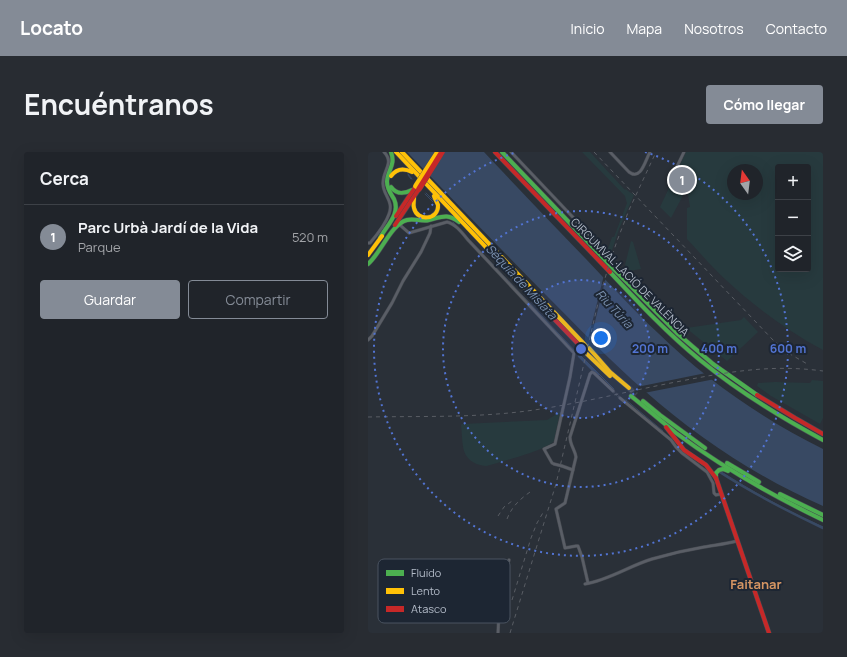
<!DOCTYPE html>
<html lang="es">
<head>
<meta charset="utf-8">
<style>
	body { margin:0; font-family:Manrope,sans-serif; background:#282c32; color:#f1f3f6 }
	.controls { position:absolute; right:12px; top:12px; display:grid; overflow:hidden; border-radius:4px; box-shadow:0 4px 16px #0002 }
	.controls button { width:36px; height:36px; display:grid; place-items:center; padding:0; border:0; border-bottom:1px solid #3d4147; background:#20242a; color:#f1f3f6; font:20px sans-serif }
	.compass { position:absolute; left:359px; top:12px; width:36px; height:36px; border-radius:50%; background:#20242a; box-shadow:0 4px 16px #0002; rotate:346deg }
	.you { position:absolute; left:233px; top:186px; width:14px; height:14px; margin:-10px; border:3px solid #fff; border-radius:50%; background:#1a73e8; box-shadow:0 0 0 6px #1a73e833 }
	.badge { display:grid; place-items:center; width:26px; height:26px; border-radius:50%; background:#848b96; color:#fff; font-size:13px; font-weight:700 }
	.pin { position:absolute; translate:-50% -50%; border:2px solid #fff; box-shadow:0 1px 4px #0006 }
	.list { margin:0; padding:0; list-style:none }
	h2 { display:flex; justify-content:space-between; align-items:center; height:52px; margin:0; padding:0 16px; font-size:17px }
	h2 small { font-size:13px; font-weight:400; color:#a2a4a8 }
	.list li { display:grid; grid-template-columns:26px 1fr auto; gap:12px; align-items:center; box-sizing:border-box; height:64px; padding:0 16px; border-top:1px solid #3d4147 }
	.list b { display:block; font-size:15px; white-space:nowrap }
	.list p { margin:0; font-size:13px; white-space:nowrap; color:#a2a4a8 }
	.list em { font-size:13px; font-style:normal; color:#a2a4a8 }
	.actions { display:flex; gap:8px; padding:12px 16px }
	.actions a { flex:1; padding:9px 0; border:1px solid #848b96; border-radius:4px; text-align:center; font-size:14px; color:#848b96 }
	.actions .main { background:#848b96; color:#fff }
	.icon { flex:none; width:22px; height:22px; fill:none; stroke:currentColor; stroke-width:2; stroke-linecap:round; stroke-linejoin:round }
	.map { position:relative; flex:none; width:455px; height:481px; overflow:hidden; border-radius:4px }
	header { display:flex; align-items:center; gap:24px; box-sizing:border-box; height:56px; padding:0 20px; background:#848b96; color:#fff }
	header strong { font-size:19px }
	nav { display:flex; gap:22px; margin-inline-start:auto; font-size:14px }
	.intro { display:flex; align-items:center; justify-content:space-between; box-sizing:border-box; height:96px; padding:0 24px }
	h1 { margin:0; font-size:28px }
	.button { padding:10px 18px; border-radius:4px; background:#848b96; color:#fff; font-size:14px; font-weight:700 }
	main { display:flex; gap:24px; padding:0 24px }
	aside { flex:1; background:#20242a; border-radius:4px; box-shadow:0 4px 16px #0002 }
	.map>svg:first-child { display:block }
</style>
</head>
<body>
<header>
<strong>Locato</strong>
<nav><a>Inicio</a><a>Mapa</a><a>Nosotros</a><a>Contacto</a></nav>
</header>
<div class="intro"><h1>Encuéntranos</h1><a class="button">Cómo llegar</a></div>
<main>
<aside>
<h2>Cerca<small></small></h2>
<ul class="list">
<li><span class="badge">1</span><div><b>Parc Urbà Jardí de la Vida</b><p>Parque</p></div><em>520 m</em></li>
</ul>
<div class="actions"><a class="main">Guardar</a><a>Compartir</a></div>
</aside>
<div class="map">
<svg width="455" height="481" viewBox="0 0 455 481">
	<rect width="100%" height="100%" fill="#2a3038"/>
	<g fill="#273a3e" fill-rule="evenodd">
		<path d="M214 0H222L257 38 258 37C260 40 263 40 266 43L251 77 242 104 239 100 244 85H246L259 51 258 48 257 44Z"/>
		<path d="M318 0H455V198C420 179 387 155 358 128 344 115 332 101 319 87V56L322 55 319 36 303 66 292 55ZM410 15H440V117H410ZM365 18H389V42H365Z"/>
		<path d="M263 89 265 90 268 100 273 117 261 119 257 113Z"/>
		<path d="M376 165 390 180 359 209 318 176 373 168Z"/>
		<path d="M444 228 455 229V266L452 272 403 244 389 234 390 231 407 230H408L442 231Z"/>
		<path d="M192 260 186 289C179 298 132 310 119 314 110 314 99 309 96 299 94 292 94 281 93 273L94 272 179 268Z"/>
	</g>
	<path fill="#384963" d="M39 0H116C150 36 184 72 218 107 242 132 265 158 290 181 338 228 395 267 455 297V354C392 327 329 285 278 240 242 209 209 174 176 141 130 94 84 47 39 0Z"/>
	<g fill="#2a3038">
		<path d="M236 123 238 125 222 190 220 187Z"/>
		<path d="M338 221 347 227 276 241 269 235Z"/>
	</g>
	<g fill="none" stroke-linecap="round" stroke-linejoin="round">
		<g stroke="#384963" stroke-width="1">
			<path d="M18 0 19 2"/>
			<path d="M40 22 44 27"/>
			<path d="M40 23 43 27"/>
			<path d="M58 41 66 49"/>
			<path d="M57 42 65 50"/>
			<path d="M85 70 89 74"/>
			<path d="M99 85 210 202"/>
			<path d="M160 150 209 202"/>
			<path d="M212 203 246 237"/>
			<path d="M258 248 295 279"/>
			<path d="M352 319C385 340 419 359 455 375"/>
		</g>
		<g stroke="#384963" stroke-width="2.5">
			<path d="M211 204 230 223"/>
			<path d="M350 319C384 341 419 359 455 376"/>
		</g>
		<path stroke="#3f454e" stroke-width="2.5" stroke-dasharray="2.5 1" stroke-linecap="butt" d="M245 239 252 246"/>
		<path stroke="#3f454e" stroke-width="5.5" stroke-dasharray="5.5 3" stroke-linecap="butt" d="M261 236 268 243"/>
		<defs>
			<g id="street">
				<path d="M143 0 235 97"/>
				<path d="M242 0 261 20C273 29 277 9 282 0"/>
				<path d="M303 27 316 0"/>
				<path d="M33 74 41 81 79 70C88 72 95 82 101 89L206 201 202 225 187 292 176 297 184 311 186 312"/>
				<path d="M0 91H2C8 84 18 71 21 62 26 49 15 43 15 32 14 19 27 11 16 0"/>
				<path d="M0 188 4 184 24 151 35 129 53 100 62 81 63 74"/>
				<path d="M252 246 303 288 308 295 314 301 339 320 345 331 346 341 348 343 353 342"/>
				<path d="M194 314 205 318"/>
				<path d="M220 431 214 405 210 394H208L197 396 188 357 197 351 208 305C207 298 202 293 202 285L222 222 224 220 226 221 245 239"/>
				<path d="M217 432C241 428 261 414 284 407 301 402 318 398 336 395 347 393 358 392 369 389"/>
				<path d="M130 481 132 438 141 408"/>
			</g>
			<g id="fast">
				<path d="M134 0 240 111 310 182 345 212 389 243"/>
				<path d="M23 35C29 43 36 42 44 38"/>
				<path d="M12 86C18 74 33 62 26 47 23 42 19 37 19 30 19 18 28 14 23 0"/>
				<path d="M0 112C13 101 23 72 39 68 47 66 54 70 61 68 74 65 79 61 91 70"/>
				<path d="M242 120C271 151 299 181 332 208 370 239 412 265 455 288"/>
				<path d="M263 244C278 256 293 269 308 281 354 315 403 343 455 368"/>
				<path d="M275 249 292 263 337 296"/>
				<path d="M359 311 391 330"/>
				<path d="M348 326V321L351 318 355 317 360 319"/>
				<path d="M412 342 455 363"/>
			</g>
			<g id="slow">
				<path d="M28 0 163 143"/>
				<path d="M34 0 218 194"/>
				<path d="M23 24C29 16 36 16 44 20"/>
				<path d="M46 46C46 49 45 53 46 56 49 70 71 68 70 53 69 50 67 47 66 44"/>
				<path d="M0 103 14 84"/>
				<path d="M221 196 242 220 261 236"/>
				<path d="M219 202 242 224"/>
			</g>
			<g id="jam">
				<path d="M127 0 242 120"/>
				<path d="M28 64 48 34"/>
				<path d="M27 73 51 37"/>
				<path d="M163 143 217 199"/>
				<path d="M389 243 427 266 455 282"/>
				<path d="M298 275 316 298 338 313 348 326"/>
				<path d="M348 326 401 481"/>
			</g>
		</defs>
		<use href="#street" stroke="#484c53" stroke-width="3.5"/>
		<use href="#fast" stroke="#484c53" stroke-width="5"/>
		<use href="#slow" stroke="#484c53" stroke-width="5"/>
		<use href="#jam" stroke="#484c53" stroke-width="5"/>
		<use href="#street" stroke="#5a5e66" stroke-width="2.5"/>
		<use href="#fast" stroke="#4caf50" stroke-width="4"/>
		<use href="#slow" stroke="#ffc107" stroke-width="4"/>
		<use href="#jam" stroke="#c62828" stroke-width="4"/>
		<g stroke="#595d64" stroke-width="1" stroke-dasharray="4 4" stroke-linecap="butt">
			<path d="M226 0 405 188 422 202 441 213"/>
			<path d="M0 265C55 264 111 266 166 258 214 251 261 239 308 230 359 220 403 212 455 219"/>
			<path d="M130 364 136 355 144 349"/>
			<path d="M139 367C144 354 153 346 165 338"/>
			<path d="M144 448 163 386 169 371 176 359"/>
			<path d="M142 481 188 332 230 151 240 116 249 89 261 58 288 0"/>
		</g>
		<defs>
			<path id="street-bridge" d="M186 312 194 314"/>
			<path id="slow-bridge" d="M48 34 70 0"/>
			<path id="jam-bridge" d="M51 37 74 0"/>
		</defs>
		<use href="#street-bridge" stroke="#484c53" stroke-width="3.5" stroke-linecap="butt"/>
		<use href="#slow-bridge" stroke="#474c53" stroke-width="6" stroke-linecap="butt"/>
		<use href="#jam-bridge" stroke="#474c53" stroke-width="6" stroke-linecap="butt"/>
		<use href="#street-bridge" stroke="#5a5e66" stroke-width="2.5"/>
		<use href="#slow-bridge" stroke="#ffc107" stroke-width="5.5"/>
		<use href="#jam-bridge" stroke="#c62828" stroke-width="5.5"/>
	</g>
	<circle cx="213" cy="197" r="69" fill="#5274d3" fill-opacity=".12"/>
	<g fill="none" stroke="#5274d3" stroke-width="2" stroke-dasharray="2 4">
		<circle cx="213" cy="197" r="69"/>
		<circle cx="213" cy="197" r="138"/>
		<path d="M277 0A207 207 0 1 1 149 0"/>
	</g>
	<g text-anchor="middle" stroke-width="4" stroke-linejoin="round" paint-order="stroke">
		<g font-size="11" fill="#b4bcc9" stroke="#1d2633">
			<text transform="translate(262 125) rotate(45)" y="4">CIRCUMVAL·LACIÓ DE VALÈNCIA</text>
		</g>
		<g font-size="12" font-style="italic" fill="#7c92b1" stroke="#1d2633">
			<text transform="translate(153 130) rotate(47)" y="4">Séquia de Mislata</text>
			<text transform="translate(246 157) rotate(47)" y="4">Riu Túria</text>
		</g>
		<g font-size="13" font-weight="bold" fill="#d59563" stroke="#1d2633">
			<text x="388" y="437">Faitanar</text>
		</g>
	</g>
	<rect x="10" y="407" width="132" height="64" rx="6" fill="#1d2633" stroke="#4a5360" stroke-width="1"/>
	<rect x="18" y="418" width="18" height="6" fill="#4caf50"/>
	<rect x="18" y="436" width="18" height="6" fill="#ffc107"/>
	<rect x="18" y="454" width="18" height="6" fill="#c62828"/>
	<g font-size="11" fill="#b4bcc9">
		<text x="43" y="425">Fluido</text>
		<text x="43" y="443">Lento</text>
		<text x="43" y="461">Atasco</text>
	</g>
	<circle cx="213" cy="197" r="6" fill="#5274d3" stroke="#1d2633" stroke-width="2"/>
	<g font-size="12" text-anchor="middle" font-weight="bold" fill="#5274d3" stroke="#1d2633" stroke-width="4" stroke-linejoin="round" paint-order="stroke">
		<text x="282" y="201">200 m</text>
		<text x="351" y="201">400 m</text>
		<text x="420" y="201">600 m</text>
	</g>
</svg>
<div class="controls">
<button>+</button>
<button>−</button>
<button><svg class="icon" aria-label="layers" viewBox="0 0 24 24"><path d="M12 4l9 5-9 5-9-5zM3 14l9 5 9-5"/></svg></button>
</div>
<svg class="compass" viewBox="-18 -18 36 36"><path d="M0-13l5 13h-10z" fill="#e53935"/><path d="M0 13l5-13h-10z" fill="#a2a4a8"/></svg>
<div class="you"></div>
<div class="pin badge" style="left:314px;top:28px">1</div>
</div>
</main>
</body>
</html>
